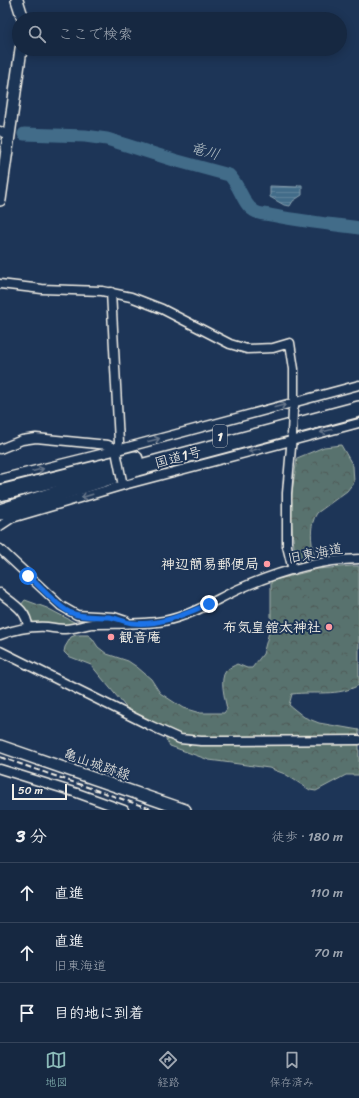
<!DOCTYPE html>
<html lang="ja">
<head>
<meta charset="utf-8">
<style>
	body { margin:0; font-family:Sriracha,"Klee One",sans-serif; background:#1f3048; color:#f1f3f6 }
	.scale { position:absolute; left:12px; bottom:10px; width:55px; box-sizing:border-box; padding-left:4px; border:2px solid #f4f1e8; border-top:0; font-size:11px; line-height:14px; white-space:nowrap; color:#f4f1e8; -webkit-text-stroke:3px #1d3557; paint-order:stroke }
	.stop { position:absolute; width:12px; height:12px; margin:-9px; border:3px solid #1a73e8; border-radius:50%; background:#fff }
	.stop.end { background:#1a73e8; border-color:#fff; box-shadow:0 1px 4px #0008 }
	.list { margin:0; padding:0; list-style:none }
	h2 { display:flex; justify-content:space-between; align-items:center; height:52px; margin:0; padding:0 16px; font-size:17px }
	h2 small { font-size:13px; font-weight:400; color:#9ea6b1 }
	.list li { display:grid; grid-template-columns:26px 1fr auto; gap:12px; align-items:center; box-sizing:border-box; height:60px; padding:0 16px; border-top:1px solid #35445a }
	.list b { display:block; font-size:15px; white-space:nowrap }
	.list p { margin:0; font-size:13px; white-space:nowrap; color:#9ea6b1 }
	.list em { font-size:13px; font-style:normal; color:#9ea6b1 }
	.icon { flex:none; width:22px; height:22px; fill:none; stroke:currentColor; stroke-width:2; stroke-linecap:round; stroke-linejoin:round }
	.map { position:relative; flex:none; width:359px; height:810px; overflow:hidden }
	.search { position:absolute; background:#162841; box-shadow:0 2px 10px #0003; left:12px; right:12px; top:12px; height:44px; display:flex; align-items:center; gap:10px; box-sizing:border-box; padding:0 14px; border-radius:22px; color:#9ea6b1; font-size:15px }
	.sheet { height:232px; background:#162841 }
	nav { display:flex; justify-content:space-around; align-items:center; box-sizing:border-box; height:56px; border-top:1px solid #35445a; background:#162841; font-size:11px; color:#9ea6b1 }
	nav a { display:grid; justify-items:center; gap:2px }
	nav .on { color:#8bbbb9 }
	.map>svg:first-child { display:block }
</style>
</head>
<body>
<div class="map">
<svg width="359" height="810" viewBox="0 0 359 810">
	<defs>
		<pattern id="forest-crowns" width="20" height="18" patternUnits="userSpaceOnUse"><rect width="20" height="18" fill="#58726e"/><path d="M2 6a3 3 0 1 1 6 0M12 15a3 3 0 1 1 6 0" fill="none" stroke="#505b58"/></pattern>
		<pattern id="water-rules" width="6" height="5" patternUnits="userSpaceOnUse"><rect width="6" height="5" fill="#426c89"/><path d="M0 2.5h6" fill="none" stroke="#5e819a"/></pattern>
	</defs>
	<rect width="100%" height="100%" fill="#1d3557"/>
	<filter id="ink" filterUnits="userSpaceOnUse"><feTurbulence type="fractalNoise" baseFrequency=".025" numOctaves="2"/><feDisplacementMap in="SourceGraphic" scale="8" xChannelSelector="R" yChannelSelector="G"/><feConvolveMatrix kernelMatrix="1 2 1 2 8 2 1 2 1" color-interpolation-filters="sRGB"/></filter>
	<g filter="url(#ink)">
		<g fill="url(#forest-crowns)" stroke="#a6b2ab">
			<path d="M341 445 353 466 354 482 347 491 317 513C309 525 311 541 314 555L310 559 299 561 295 557 291 518V499L297 458 324 447Z"/>
			<path d="M352 566H359V685C338 697 315 691 292 694L289 705 304 717 319 723 359 730V775H346L316 791 310 790 285 774 269 768 209 760 170 746 157 724 129 711 91 665 68 656 64 652 65 647 71 637 76 635H88L92 638 98 647 107 654 128 661 137 667 151 679 160 693 183 708 200 713H224L227 709C225 699 219 679 226 671 228 668 234 666 237 664L247 668H252L263 654 271 625V581L318 569Z"/>
			<path d="M25 600 47 608 76 623V625L57 626 33 623 29 614 21 605Z"/>
		</g>
		<path fill="url(#water-rules)" stroke="#89a1af" d="M298 185H302V195L293 201 290 206 284 205 270 197V186L297 187Z"/>
		<g fill="none" stroke-linecap="round" stroke-linejoin="round">
			<path stroke="#426c89" stroke-width="13" d="M24 134 85 136 107 139 174 160 229 175C239 184 243 204 253 210 257 214 265 214 270 215 299 221 330 224 359 228"/>
			<defs>
				<g id="street">
					<path d="M0 131 9 136"/>
					<path d="M0 284 42 289 102 291 131 297 162 309 230 344 247 349 273 348 290 343 294 369V407"/>
					<path d="M111 292 119 442 117 453"/>
					<path d="M292 436 287 493V546L293 570"/>
					<path d="M0 449 22 440 36 438 108 445 117 450"/>
					<path d="M0 479 117 450 359 385"/>
					<path d="M0 526 12 518 124 485 359 423"/>
					<path d="M0 549 61 606 77 615 114 617 126 621"/>
					<path d="M0 593C12 603 27 610 28 627"/>
					<path d="M0 635C16 629 30 626 47 627 53 628 59 629 65 629 74 629 83 625 92 624 116 623 140 625 164 621 191 616 215 600 239 589 277 572 318 560 359 559"/>
					<path d="M0 651 149 725 180 739 201 741H229L359 740"/>
					<path d="M0 769 77 793 124 810"/>
				</g>
				<g id="secondary">
					<path d="M17 0 23 19"/>
					<path d="M0 200 21 49"/>
					<path d="M0 746 185 810"/>
				</g>
				<g id="highway">
					<path d="M0 493 135 459"/>
					<path d="M0 512 137 468 359 409"/>
				</g>
			</defs>
			<use href="#street" stroke="#f4f1e8" stroke-width="11"/>
			<use href="#secondary" stroke="#f4f1e8" stroke-width="14"/>
			<use href="#highway" stroke="#f4f1e8" stroke-width="18"/>
			<use href="#street" stroke="#1d3557" stroke-width="8"/>
			<use href="#secondary" stroke="#1d3557" stroke-width="11"/>
			<use href="#highway" stroke="#1d3557" stroke-width="15"/>
			<path stroke="#f4f1e8" stroke-width="2" stroke-dasharray="6 3" stroke-linecap="butt" d="M0 757 154 810"/>
			<defs>
				<g id="street-bridge">
					<path d="M292 435 293 410"/>
					<path d="M117 456 122 481"/>
				</g>
			</defs>
			<use href="#street-bridge" stroke="#f4f1e8" stroke-width="11" stroke-linecap="butt"/>
			<use href="#street-bridge" stroke="#1d3557" stroke-width="8"/>
		</g>
		<defs><path id="oneway-shaft" d="M-6 0H5M1.5-3L5.5 0L1.5 3" fill="none" stroke-width="1.6" stroke-linecap="round" stroke-linejoin="round"/></defs>
		<g stroke="#68778a">
			<use href="#oneway-shaft" transform="translate(280 406) rotate(-15)"/>
			<use href="#oneway-shaft" transform="translate(326 431) rotate(165)"/>
			<use href="#oneway-shaft" transform="translate(154 440) rotate(-15)"/>
			<use href="#oneway-shaft" transform="translate(254 450) rotate(165)"/>
			<use href="#oneway-shaft" transform="translate(38 470) rotate(-14)"/>
			<use href="#oneway-shaft" transform="translate(87 496) rotate(163)"/>
		</g>
	</g>
	<g fill="none" stroke-linecap="round" stroke-linejoin="round" filter="url(#ink)">
		<path stroke="#1a73e8" stroke-width="5" d="M28 576C40 586 56 605 69 612 81 618 96 616 109 617 117 618 124 622 132 623 160 626 185 614 209 604"/>
	</g>
	<g fill="#ff9aa2" stroke="#1d3557" stroke-width="1.5">
		<circle cx="267" cy="564" r="4"/>
		<circle cx="329" cy="627" r="4"/>
		<circle cx="111" cy="637" r="4"/>
	</g>
	<g text-anchor="middle" stroke-width="4" stroke-linejoin="round" paint-order="stroke">
		<rect fill="#1d3557" stroke="#b4b9bc" stroke-width="1" x="213" y="425" width="14" height="22" rx="3"/>
		<g font-size="13" font-weight="bold" fill="#f4f1e8">
			<text x="220" y="441">1</text>
		</g>
		<g font-size="14" fill="#f4f1e8" stroke="#1d3557">
			<text transform="translate(178 457) rotate(-15)" y="5">国道1号</text>
			<text transform="translate(315 553) rotate(-11)" y="5">旧東海道</text>
			<text transform="translate(97 764) rotate(19)" y="5">亀山城跡線</text>
		</g>
		<g font-size="14" font-weight="bold" fill="#f4f1e8" stroke="#1d3557" text-anchor="end">
			<text x="259" y="569">神辺簡易郵便局</text>
			<text x="321" y="632">布気皇舘太神社</text>
			<text x="119" y="642" text-anchor="start">観音庵</text>
		</g>
		<g font-size="15" font-style="italic" fill="#b6c2c7" stroke="#1d3557">
			<text transform="translate(205 151) rotate(16)" y="5">竜川</text>
		</g>
	</g>
</svg>
<div class="scale">50 m</div>
<div class="stop" style="left:28px;top:576px"></div>
<div class="stop end" style="left:209px;top:604px"></div>
<div class="search"><svg class="icon" aria-label="search" viewBox="0 0 24 24"><circle cx="10" cy="10" r="6"/><path d="M15 15l6 6"/></svg>ここで検索</div>
</div>
<section class="sheet">
<h2>3 分<small>徒歩 · 180 m</small></h2>
<ul class="list">
<li><svg class="icon" aria-label="ahead" viewBox="0 0 24 24"><path d="M12 20V5M6 11l6-6 6 6"/></svg><div><b>直進</b></div><em>110 m</em></li>
<li><svg class="icon" aria-label="ahead" viewBox="0 0 24 24"><path d="M12 20V5M6 11l6-6 6 6"/></svg><div><b>直進</b><p>旧東海道</p></div><em>70 m</em></li>
<li><svg class="icon" aria-label="arrive" viewBox="0 0 24 24"><path d="M6 21V4h12l-3 4 3 4H6"/></svg><div><b>目的地に到着</b></div></li>
</ul>
</section>
<nav>
<a class="on"><svg class="icon" aria-label="map" viewBox="0 0 24 24"><path d="M3 6l6-2 6 2 6-2v14l-6 2-6-2-6 2zM9 4v14M15 6v14"/></svg>地図</a>
<a><svg class="icon" aria-label="directions" viewBox="0 0 24 24"><path d="M12 3l9 9-9 9-9-9zM9 14v-3h6M13 9l2 2-2 2"/></svg>経路</a>
<a><svg class="icon" aria-label="saved" viewBox="0 0 24 24"><path d="M7 4h10v16l-5-4-5 4z"/></svg>保存済み</a>
</nav>
</body>
</html>
